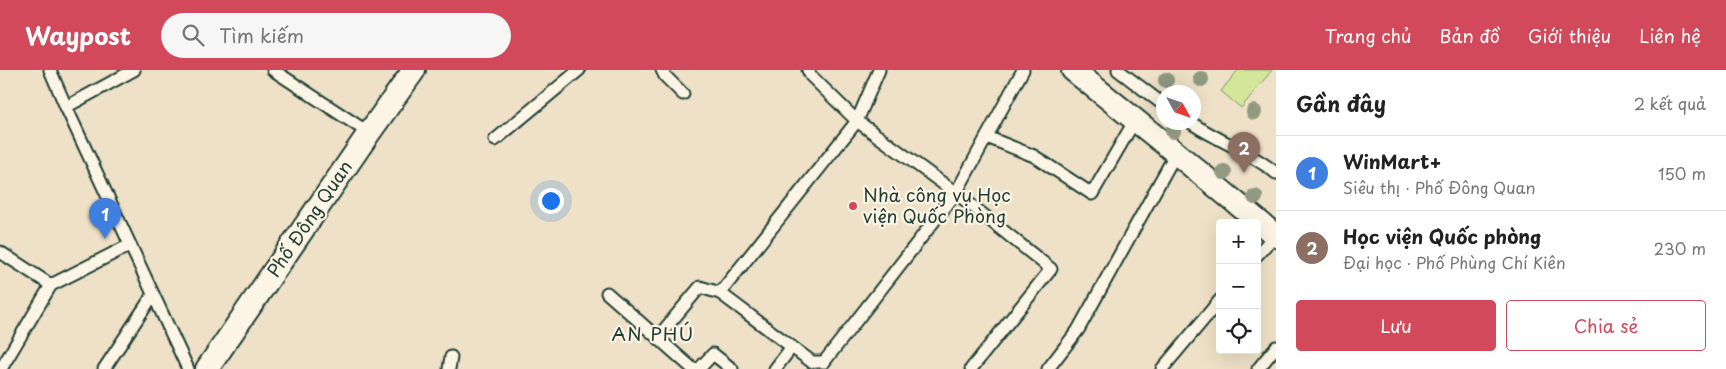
<!DOCTYPE html>
<html lang="vi">
<head>
<meta charset="utf-8">
<style>
	body { margin:0; font-family:"Playpen Sans",sans-serif; background:#f6f6f6; color:#222 }
	.controls { position:absolute; right:15px; bottom:15px; display:grid; overflow:hidden; border-radius:5px; box-shadow:0 5px 20px #0002 }
	.controls button { width:45px; height:45px; display:grid; place-items:center; padding:0; border:0; border-bottom:1px solid #e0e0e0; background:#fff; color:#222; font:25px sans-serif }
	.compass { position:absolute; left:1156px; top:15px; width:45px; height:45px; border-radius:50%; background:#fff; box-shadow:0 5px 20px #0002; rotate:130deg }
	.you { position:absolute; left:550px; top:130px; width:18px; height:18px; margin:-12px; border:4px solid #fff; border-radius:50%; background:#1a73e8; box-shadow:0 0 0 8px #1a73e833 }
	.badge { display:grid; place-items:center; width:32px; height:32px; border-radius:50%; background:#d1495b; color:#fff; font-size:16px; font-weight:700 }
	.pin { position:absolute; translate:-50% -41px; filter:drop-shadow(0 1px 2px #0008) }
	.pin::after { content:''; position:absolute; top:26px; width:18px; height:15px; background:inherit; clip-path:polygon(0 0,100% 0,50% 100%) }
	.list { margin:0; padding:0; list-style:none }
	h2 { display:flex; justify-content:space-between; align-items:center; height:65px; margin:0; padding:0 20px; font-size:21px }
	h2 small { font-size:16px; font-weight:400; color:#767676 }
	.list li { display:grid; grid-template-columns:32px 1fr auto; gap:15px; align-items:center; box-sizing:border-box; height:75px; padding:0 20px; border-top:1px solid #e0e0e0 }
	.list b { display:block; font-size:19px; white-space:nowrap }
	.list p { margin:0; font-size:16px; white-space:nowrap; color:#767676 }
	.list em { font-size:16px; font-style:normal; color:#767676 }
	.actions { display:flex; gap:10px; padding:15px 20px }
	.actions a { flex:1; padding:11px 0; border:1px solid #d1495b; border-radius:5px; text-align:center; font-size:18px; color:#d1495b }
	.actions .main { background:#d1495b; color:#fff }
	.icon { flex:none; width:28px; height:28px; fill:none; stroke:currentColor; stroke-width:2; stroke-linecap:round; stroke-linejoin:round }
	.map { position:relative; flex:none; width:1276px; height:299px; overflow:hidden }
	header { display:flex; align-items:center; gap:30px; box-sizing:border-box; height:70px; padding:0 25px; background:#d1495b; color:#fff }
	header strong { font-size:24px }
	nav { display:flex; gap:28px; margin-inline-start:auto; font-size:18px }
	.search { width:350px; height:45px; background:#f6f6f6; display:flex; align-items:center; gap:12px; box-sizing:border-box; padding:0 18px; border-radius:28px; color:#767676; font-size:19px }
	main { display:flex }
	aside { flex:1; background:#fff }
	.map>svg:first-child { display:block }
</style>
</head>
<body>
<header>
<strong>Waypost</strong>
<div class="search"><svg class="icon" aria-label="search" viewBox="0 0 24 24"><circle cx="10" cy="10" r="6"/><path d="M15 15l6 6"/></svg>Tìm kiếm</div>
<nav><a>Trang chủ</a><a>Bản đồ</a><a>Giới thiệu</a><a>Liên hệ</a></nav>
</header>
<main>
<div class="map">
<svg width="1276" height="299" viewBox="0 0 1276 299">
	<rect width="100%" height="100%" fill="#eee1c7"/>
	<filter id="ink" filterUnits="userSpaceOnUse"><feTurbulence type="fractalNoise" baseFrequency=".02" numOctaves="2"/><feDisplacementMap in="SourceGraphic" scale="10" xChannelSelector="R" yChannelSelector="G"/><feConvolveMatrix kernelMatrix="1 2 1 2 8 2 1 2 1" color-interpolation-filters="sRGB"/></filter>
	<g filter="url(#ink)">
		<path fill="#d4e69a" stroke="#7a9267" d="M1238 0H1272L1241 38 1221 21Z"/>
		<g fill="none" stroke-linecap="round" stroke-linejoin="round">
			<defs>
				<g id="lane">
					<path d="M50 0 66 37 188 299"/>
					<path d="M273 0 369 63"/>
					<path d="M662 0 665 6 683 24"/>
					<path d="M808 0 811 6 857 51 956 123 1051 199 971 299"/>
					<path d="M1118 0 1164 35"/>
					<path d="M66 37 134 0"/>
					<path d="M1190 52C1218 71 1250 82 1276 103"/>
					<path d="M987 67 1034 86 1092 124 1135 50"/>
					<path d="M495 70 579 0"/>
					<path d="M0 182 51 215"/>
					<path d="M1257 185 1275 165"/>
					<path d="M607 223 693 299"/>
					<path d="M720 223 857 51 879 0"/>
					<path d="M658 267 700 217 720 223 812 292H824"/>
					<path d="M824 292 956 123 1023 0"/>
					<path d="M1 299 51 215 130 175"/>
					<path d="M104 299 153 225"/>
					<path d="M449 299 451 287"/>
					<path d="M699 299 713 284 732 299"/>
					<path d="M775 299 791 278"/>
					<path d="M1048 299 1078 260 1176 83"/>
					<path d="M1162 299 1220 230"/>
					<path d="M1258 299 1276 277"/>
				</g>
				<g id="street">
					<path d="M1073 0 1176 83 1276 166"/>
					<path d="M207 299 369 63 414 0"/>
				</g>
			</defs>
			<use href="#lane" stroke="#1f3d34" stroke-width="15"/>
			<use href="#street" stroke="#1f3d34" stroke-width="26"/>
			<use href="#lane" stroke="#fcf5e5" stroke-width="11"/>
			<use href="#street" stroke="#fcf5e5" stroke-width="22"/>
		</g>
		<g fill="#909a81">
			<circle cx="1201" cy="9" r="8"/>
			<circle cx="1166" cy="10" r="8"/>
			<circle cx="1254" cy="42" r="8"/>
			<circle cx="1173" cy="61" r="8"/>
			<circle cx="1224" cy="102" r="8"/>
			<circle cx="1255" cy="127" r="8"/>
		</g>
	</g>
	<circle fill="#d1495b" stroke="#fcf5e5" stroke-width="2" cx="853" cy="136" r="5"/>
	<g text-anchor="middle" stroke-width="4.5" stroke-linejoin="round" paint-order="stroke">
		<g font-size="18" fill="#1f3d34" stroke="#fcf5e5" text-anchor="start">
			<text x="863" y="132">Nhà công vụ Học<tspan x="863" dy="21">viện Quốc Phòng</tspan></text>
		</g>
		<g font-size="18" fill="#1f3d34" stroke="#fcf5e5">
			<text transform="translate(310 149) rotate(-56)" y="6">Phố Đông Quan</text>
		</g>
		<g font-size="19" letter-spacing="1" fill="#1f3d34" stroke="#fcf5e5">
			<text x="653" y="271">AN PHÚ</text>
		</g>
	</g>
</svg>
<div class="controls">
<button>+</button>
<button>−</button>
<button><svg class="icon" aria-label="locate" viewBox="0 0 24 24"><circle cx="12" cy="12" r="6"/><path d="M12 2v4M12 18v4M2 12h4M18 12h4"/></svg></button>
</div>
<svg class="compass" viewBox="-18 -18 36 36"><path d="M0-13l5 13h-10z" fill="#e53935"/><path d="M0 13l5-13h-10z" fill="#767676"/></svg>
<div class="you"></div>
<div class="pin badge" style="left:105px;top:169px;background:#3f7fe0">1</div>
<div class="pin badge" style="left:1244px;top:103px;background:#8d6e63">2</div>
</div>
<aside>
<h2>Gần đây<small>2 kết quả</small></h2>
<ul class="list">
<li><span class="badge" style="background:#3f7fe0">1</span><div><b>WinMart+</b><p>Siêu thị · Phố Đông Quan</p></div><em>150 m</em></li>
<li><span class="badge" style="background:#8d6e63">2</span><div><b>Học viện Quốc phòng</b><p>Đại học · Phố Phùng Chí Kiên</p></div><em>230 m</em></li>
</ul>
<div class="actions"><a class="main">Lưu</a><a>Chia sẻ</a></div>
</aside>
</main>
</body>
</html>
